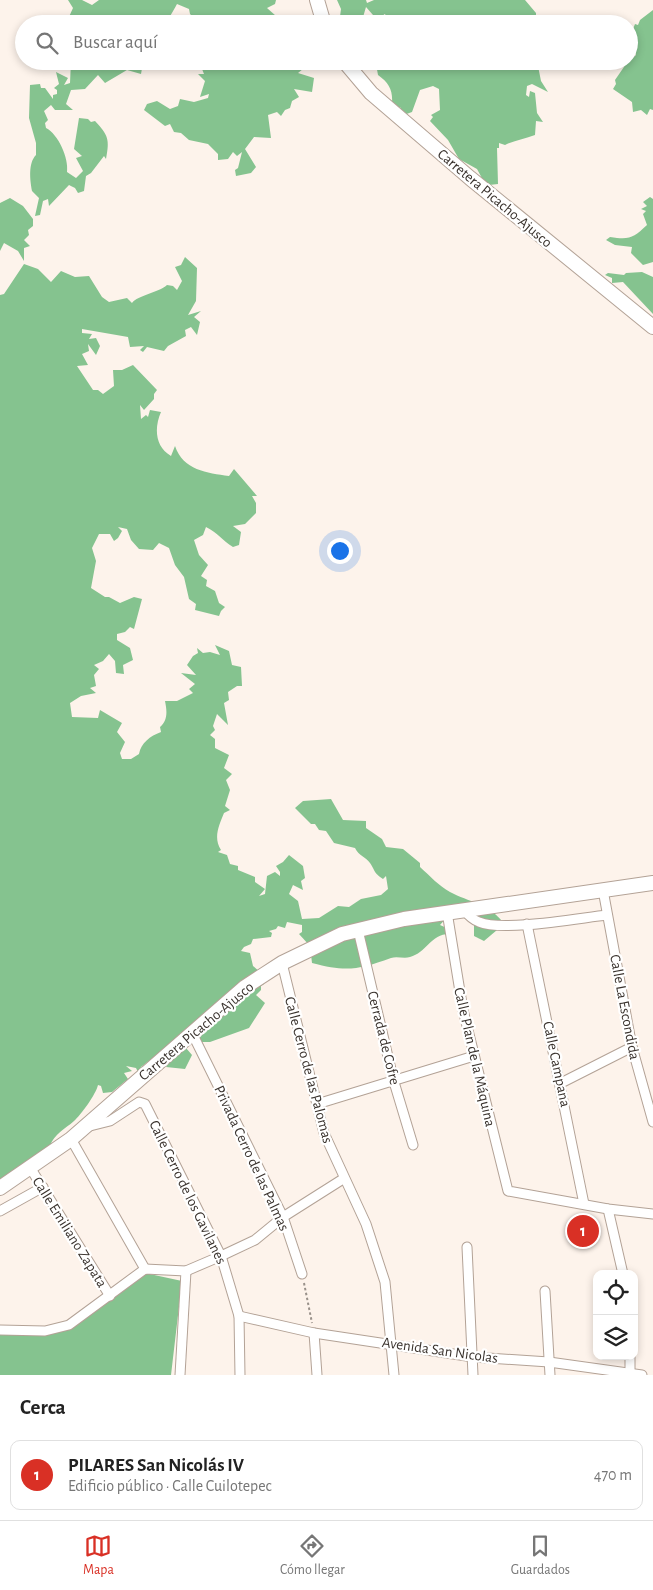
<!DOCTYPE html>
<html lang="es">
<head>
<meta charset="utf-8">
<style>
	body { margin:0; font-family:"Alegreya Sans",sans-serif; background:#f2f2f2; color:#222 }
	.controls { position:absolute; right:15px; bottom:15px; display:grid; overflow:hidden; border-radius:10px; box-shadow:0 2px 8px #0003 }
	.controls button { width:45px; height:45px; display:grid; place-items:center; padding:0; border:0; border-bottom:1px solid #e0e0e0; background:#fff; color:#222; font:25px sans-serif }
	.you { position:absolute; left:339px; top:550px; width:18px; height:18px; margin:-12px; border:4px solid #fff; border-radius:50%; background:#1a73e8; box-shadow:0 0 0 8px #1a73e833 }
	.badge { display:grid; place-items:center; width:32px; height:32px; border-radius:50%; background:#d93025; color:#fff; font-size:16px; font-weight:700 }
	.pin { position:absolute; translate:-50% -50%; border:2px solid #fff; box-shadow:0 1px 5px #0006 }
	.list { margin:0; padding:0; list-style:none }
	h2 { display:flex; justify-content:space-between; align-items:center; height:65px; margin:0; padding:0 20px; font-size:21px }
	h2 small { font-size:16px; font-weight:400; color:#767676 }
	.list li { display:grid; grid-template-columns:32px 1fr auto; gap:15px; align-items:center; box-sizing:border-box; height:70px; margin:0 10px 10px; padding:0 10px; border:1px solid #e0e0e0; border-radius:10px }
	.list b { display:block; font-size:19px; white-space:nowrap }
	.list p { margin:0; font-size:16px; white-space:nowrap; color:#767676 }
	.list em { font-size:16px; font-style:normal; color:#767676 }
	.icon { flex:none; width:28px; height:28px; fill:none; stroke:currentColor; stroke-width:2; stroke-linecap:round; stroke-linejoin:round }
	.map { position:relative; flex:none; width:653px; height:1375px; overflow:hidden }
	.search { position:absolute; background:#fff; box-shadow:0 2px 8px #0003; left:15px; right:15px; top:15px; height:55px; display:flex; align-items:center; gap:12px; box-sizing:border-box; padding:0 18px; border-radius:28px; color:#767676; font-size:19px }
	.sheet { height:145px; background:#fff }
	nav { display:flex; justify-content:space-around; align-items:center; box-sizing:border-box; height:70px; border-top:1px solid #e0e0e0; background:#fff; font-size:14px; color:#767676 }
	nav a { display:grid; justify-items:center; gap:2px }
	nav .on { color:#d93025 }
	.map>svg:first-child { display:block }
</style>
</head>
<body>
<div class="map">
<svg width="653" height="1375" viewBox="0 0 653 1375">
	<rect width="100%" height="100%" fill="#fdf3eb"/>
	<g fill="#85c38f">
		<path d="M68 0H82L92 5 99 0H276L275 4 267 8 276 16V21L273 22 275 24H200L190 14 189 9 177 4C167 22 167 24 145 24L142 20 138 24H71L68 19 73 8Z"/>
		<path d="M337 0H366L367 3 374 0H525L536 13V24H404L384 14 382 24H376L373 15 366 7 361 24H339L341 9Z"/>
		<path d="M653 10V110L650 109 647 115 641 110 633 112 632 102 613 89 616 84 615 80 626 64 636 55 631 34 635 24 638 25 640 20Z"/>
		<path d="M71 61H151L147 67 143 63 141 74 127 70 105 83 98 75 85 89 71 90 66 104 73 110H55L51 105 44 111 48 120 45 123 46 128C58 134 69 158 67 172L76 178 83 171 76 158 82 156 74 149 79 118 88 119 91 122 95 121C108 135 110 139 106 159L104 156 91 173 86 176 84 191 78 193 75 188 69 185 49 206 48 199 43 201 40 215 35 216 39 198 32 191C30 180 28 163 36 155V143L29 118 30 85 40 84 41 88H45L53 99V95L57 94V90L54 88 59 84 56 72 68 78 64 85 70 83Z"/>
		<path d="M203 61H302L303 69 298 73 314 78 312 92 294 89 299 97 292 101 290 108 285 110 281 116 277 112 268 115 271 138 254 137 245 149 256 167 251 173 236 176 235 170 238 168 242 152 237 156 233 152 228 159 218 160V154L208 144 189 140 181 133 174 132 170 124 165 126 144 110 147 104 157 101 170 109 178 106 180 99 194 102 208 98 209 94 200 97 205 81 198 74H204L202 69Z"/>
		<path d="M377 61H537L541 81 548 92 532 84 527 86 526 95 529 97 530 91 535 93 537 113 543 122 536 121 535 135C525 139 515 140 505 145L499 143V148H497L498 184 489 185 483 180 477 169 459 159 448 140 430 121 433 117 431 115 440 110 439 89 433 86 420 90 412 112 401 116V108L392 104C393 90 389 83 378 75L376 64Z"/>
		<path d="M650 197 653 199V262L643 265 631 253 632 247 615 245 606 240 610 237C630 240 633 238 647 225L643 214 646 211 641 209 647 206 643 202Z"/>
		<path d="M10 198 23 206 33 219V226L28 230 29 235 24 240 30 246 24 248V261L18 251 4 243 0 251V203Z"/>
		<path d="M185 257 197 268 196 301 188 315 201 311 194 317 200 322 197 335 191 327 185 330 186 336 168 346 164 351 147 347 143 352 140 350 144 346 130 347 128 337 82 329V333L92 334 89 339 96 338 100 346 96 355 88 344 89 351 82 354 88 365 77 366 93 390H98L103 394 114 386 113 370H122L133 365 157 390 154 394V399L144 410 140 405 141 419 146 415 148 417 150 410 161 412C154 428 155 447 171 456L175 446C183 470 207 473 229 476L234 469 257 496H252L256 503V513L245 524 233 526 241 532 239 545 233 547C222 540 219 534 206 527L203 535 194 540 199 555 208 565 201 576 207 580 206 586 215 591 219 603 225 607 221 611 219 616 195 610 196 604 189 599 184 577 175 565 169 548 159 543 153 550 139 549 131 540 127 529 118 527 122 531 118 538 114 541 110 534H99L92 548 96 561 91 588 105 597H109L120 603 134 597 142 599 134 629 130 627 125 632 117 634V640L130 648 133 660 123 665 124 674 116 673 115 661 109 654 103 661 94 665 99 669 94 675 96 686 90 688 96 693 81 696 70 703 72 717 98 718 100 710 122 723 117 732 125 742 120 753 122 759H131L139 754C141 743 150 736 161 732L160 727C168 720 167 711 165 701H177L193 693 189 689 195 684 181 673 196 675 187 665 193 656 198 653 197 648 203 653 210 652 220 655 215 645 229 651 232 665 241 667 242 686H237L228 692 229 700 224 703 228 725 217 714 213 726 215 730 210 735 215 739V748L229 755 224 768 232 774 226 780 230 790 225 806 230 810 224 813C219 825 213 838 221 850L218 852 227 855 230 864 238 866V870L255 877V882L265 889 259 896 265 894 267 876 275 872 280 876V872L276 866 283 862 289 855 303 866 305 878 301 881 303 890 293 885 289 894 298 901 302 919 319 918 338 906 349 907 361 899 381 895 388 889 386 876 383 879C373 872 376 872 370 863 366 857 359 856 355 848L334 843 326 831 319 830 315 824H311L295 808 303 801 331 799 343 820 366 821V828L382 839 386 847 403 849 420 863V867C430 876 439 886 450 892 469 902 488 904 502 921L497 930 484 941 474 936V916L449 915 440 925 449 929V934C431 934 426 953 410 957 404 959 397 956 391 958 358 970 346 972 312 963L310 946 299 934 302 932V925L287 922 285 928 278 926 276 929 269 931 272 933 271 937 253 939 251 944 244 947 241 951 250 953 253 966C260 972 263 974 264 984L261 986V990L256 995 265 1003 249 1028 210 1042H200L189 1038 175 1049 180 1053 186 1048 192 1055 185 1069 166 1067 171 1058 154 1057 141 1067 140 1076 136 1068 126 1066 132 1071 124 1073 128 1079 112 1092 103 1093 101 1086 98 1085C96 1094 81 1115 74 1121 65 1129 54 1134 50 1146L0 1186V295L4 294 24 264 38 269 51 282 61 271 75 277 89 276 102 297 109 302 127 298 132 303C138 295 158 293 167 285L173 286 177 290 182 281 175 267 181 265Z"/>
		<path d="M642 272 653 277V314L623 282 612 283V278L605 275 608 273 624 275 626 273Z"/>
		<path d="M145 1273 182 1281 171 1375H0V1332L70 1328Z"/>
	</g>
	<g fill="none" stroke-linecap="round" stroke-linejoin="round">
		<defs>
			<g id="minor">
				<path d="M603 890 632 1047 653 1122"/>
				<path d="M464 910C468 915 473 920 479 922 503 932 579 918 607 915"/>
				<path d="M447 912 463 1010 508 1191 608 1209 653 1214"/>
				<path d="M527 924 584 1204"/>
				<path d="M358 930 394 1082 413 1145"/>
				<path d="M282 963 324 1133 366 1224 385 1282 394 1375"/>
				<path d="M192 1033 283 1217 302 1274"/>
				<path d="M561 1083 632 1047"/>
				<path d="M317 1104 474 1056"/>
				<path d="M86 1127 110 1121 139 1102 145 1104 221 1256 239 1316 240 1375"/>
				<path d="M71 1139 145 1269"/>
				<path d="M31 1169 110 1296"/>
				<path d="M608 1209 623 1274"/>
				<path d="M0 1211 43 1187"/>
				<path d="M467 1247 473 1375"/>
				<path d="M545 1291 550 1375"/>
				<path d="M239 1316 314 1333 473 1357 549 1362 642 1375"/>
				<path d="M0 1330 45 1331 69 1325 145 1269 186 1271 221 1256 255 1240 283 1217 343 1179"/>
				<path d="M314 1333 317 1375"/>
				<path d="M630 1356V1375"/>
				<path d="M180 1375 186 1271"/>
			</g>
			<g id="secondary">
				<path d="M317 0 324 24"/>
				<path d="M344 61 371 93 470 178 653 327"/>
				<path d="M0 1188 71 1139 245 987 282 963 342 934 404 919 653 883"/>
			</g>
		</defs>
		<use href="#minor" stroke="#b3a296" stroke-width="11"/>
		<use href="#secondary" stroke="#b3a296" stroke-width="16"/>
		<path stroke="#99918a" stroke-width="2" stroke-dasharray="2.5 2.5" stroke-linecap="butt" d="M304 1283 312 1323"/>
		<use href="#minor" stroke="#fff" stroke-width="9"/>
		<use href="#secondary" stroke="#fff" stroke-width="14"/>
	</g>
	<g text-anchor="middle" stroke-width="4.5" stroke-linejoin="round" paint-order="stroke">
		<g font-size="15" fill="#3a332e" stroke="#fff">
			<text transform="translate(495 198) rotate(40)" y="5">Carretera Picacho-Ajusco</text>
			<text transform="translate(625 1007) rotate(79)" y="5">Calle La Escondida</text>
			<text transform="translate(196 1031) rotate(-40)" y="5">Carretera Picacho-Ajusco</text>
			<text transform="translate(384 1038) rotate(76)" y="5">Cerrada de Cofre</text>
			<text transform="translate(475 1057) rotate(77)" y="5">Calle Plan de la Máquina</text>
			<text transform="translate(557 1064) rotate(78)" y="5">Calle Campana</text>
			<text transform="translate(309 1070) rotate(75)" y="5">Calle Cerro de las Palomas</text>
			<text transform="translate(252 1158) rotate(65)" y="5">Privada Cerro de las Palmas</text>
			<text transform="translate(188 1192) rotate(64)" y="5">Calle Cerro de los Gavilanes</text>
			<text transform="translate(70 1232) rotate(58)" y="5">Calle Emiliano Zapata</text>
			<text transform="translate(440 1350) rotate(8)" y="5">Avenida San Nicolas</text>
		</g>
	</g>
</svg>
<div class="controls">
<button><svg class="icon" aria-label="locate" viewBox="0 0 24 24"><circle cx="12" cy="12" r="6"/><path d="M12 2v4M12 18v4M2 12h4M18 12h4"/></svg></button>
<button><svg class="icon" aria-label="layers" viewBox="0 0 24 24"><path d="M12 4l9 5-9 5-9-5zM3 14l9 5 9-5"/></svg></button>
</div>
<div class="you"></div>
<div class="pin badge" style="left:583px;top:1231px">1</div>
<div class="search"><svg class="icon" aria-label="search" viewBox="0 0 24 24"><circle cx="10" cy="10" r="6"/><path d="M15 15l6 6"/></svg>Buscar aquí</div>
</div>
<section class="sheet">
<h2>Cerca<small></small></h2>
<ul class="list">
<li><span class="badge">1</span><div><b>PILARES San Nicolás IV</b><p>Edificio público · Calle Cuilotepec</p></div><em>470 m</em></li>
</ul>
</section>
<nav>
<a class="on"><svg class="icon" aria-label="map" viewBox="0 0 24 24"><path d="M3 6l6-2 6 2 6-2v14l-6 2-6-2-6 2zM9 4v14M15 6v14"/></svg>Mapa</a>
<a><svg class="icon" aria-label="directions" viewBox="0 0 24 24"><path d="M12 3l9 9-9 9-9-9zM9 14v-3h6M13 9l2 2-2 2"/></svg>Cómo llegar</a>
<a><svg class="icon" aria-label="saved" viewBox="0 0 24 24"><path d="M7 4h10v16l-5-4-5 4z"/></svg>Guardados</a>
</nav>
</body>
</html>
